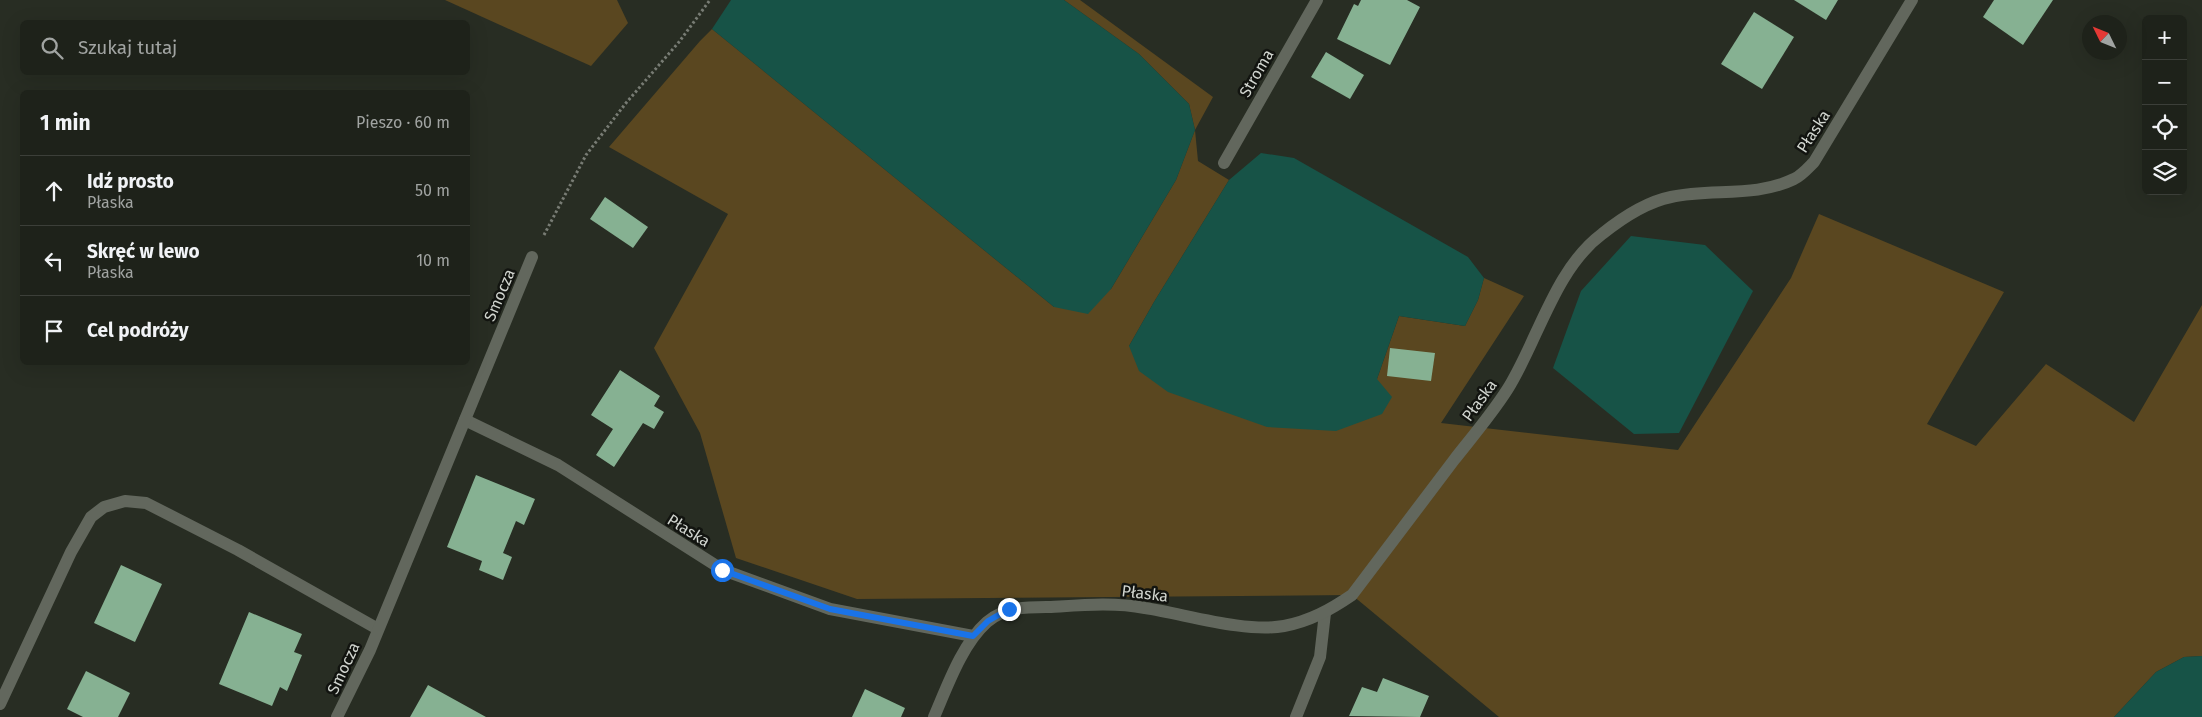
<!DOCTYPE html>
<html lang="pl">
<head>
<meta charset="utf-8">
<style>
	body { margin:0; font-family:"Fira Sans",sans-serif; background:#2b2f27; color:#f1f3f6 }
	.controls { position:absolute; right:15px; top:15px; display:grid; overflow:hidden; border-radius:8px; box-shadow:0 5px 20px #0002 }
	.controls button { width:45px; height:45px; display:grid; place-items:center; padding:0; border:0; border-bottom:1px solid #3c3f39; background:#1e221a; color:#f1f3f6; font:25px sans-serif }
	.compass { position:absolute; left:2082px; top:15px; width:45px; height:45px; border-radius:50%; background:#1e221a; box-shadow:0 5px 20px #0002; rotate:313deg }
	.stop { position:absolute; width:15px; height:15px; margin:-11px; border:4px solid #1a73e8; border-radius:50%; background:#fff }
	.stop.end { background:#1a73e8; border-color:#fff; box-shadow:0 1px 5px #0008 }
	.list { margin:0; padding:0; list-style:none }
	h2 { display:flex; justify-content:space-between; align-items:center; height:65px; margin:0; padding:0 20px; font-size:21px }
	h2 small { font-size:16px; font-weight:400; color:#a1a4a2 }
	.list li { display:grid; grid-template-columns:32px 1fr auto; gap:15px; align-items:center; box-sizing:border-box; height:70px; padding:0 20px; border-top:1px solid #3c3f39 }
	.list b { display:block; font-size:19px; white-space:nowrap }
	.list p { margin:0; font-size:16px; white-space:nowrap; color:#a1a4a2 }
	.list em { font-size:16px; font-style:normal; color:#a1a4a2 }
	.icon { flex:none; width:28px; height:28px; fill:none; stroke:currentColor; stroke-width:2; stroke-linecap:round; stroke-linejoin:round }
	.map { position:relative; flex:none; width:2202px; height:717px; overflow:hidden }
	.search { position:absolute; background:#1e221a; box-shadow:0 5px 20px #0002; left:20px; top:20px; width:450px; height:55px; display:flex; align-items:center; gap:12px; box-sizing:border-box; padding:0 18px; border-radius:8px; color:#a1a4a2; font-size:19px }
	.panel { position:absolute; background:#1e221a; box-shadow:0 5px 20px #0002; left:20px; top:90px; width:450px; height:275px; border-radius:8px }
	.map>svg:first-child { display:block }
</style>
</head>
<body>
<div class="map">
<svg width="2202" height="717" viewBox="0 0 2202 717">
	<rect width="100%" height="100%" fill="#282d23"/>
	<g fill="#5a4720">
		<path d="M445 0H617L628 23 591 66Z"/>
		<path d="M1064 0H1080L1213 97 1195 130 1198 161 1229 180 1154 302 1129 346 1377 379 1399 316 1465 326 1478 300 1484 278 1524 296 1441 423 1678 450 1791 278 1819 214 2004 292 1927 424 1976 446 2046 364 2134 422 2202 305V656L2184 657 2156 672 2114 717H1499L1352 595 857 599 736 558 700 433 654 348 728 214 609 147 700 41 712 29 1054 307 1111 289 1176 180 1195 130 1189 104 1139 54Z"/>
	</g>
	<g fill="#175347">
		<path d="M731 0H1064L1139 54 1189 104 1195 130 1176 180 1111 289 1088 314 1054 307 712 29Z"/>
		<path d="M1261 153 1294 158 1468 257 1484 278 1478 300 1465 326 1399 316 1377 379 1392 397 1382 414 1336 431 1267 427 1168 392 1139 371 1129 346 1154 302 1229 180Z"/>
		<path d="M1631 236 1705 245 1753 291 1679 433 1634 434 1553 368 1581 291Z"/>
		<path d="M2202 656V717H2114L2156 672 2184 657Z"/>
	</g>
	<g fill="#86b192">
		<path d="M1361 0H1407L1420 7 1390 65 1337 39 1354 4 1358 6Z"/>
		<path d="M1794 0H1838L1826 20Z"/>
		<path d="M1994 0H2053L2023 45 1983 17Z"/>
		<path d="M1754 12 1794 37 1762 89 1721 64Z"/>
		<path d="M1326 52 1364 75 1350 99 1311 77Z"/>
		<path d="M605 197 648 227 633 248 590 219Z"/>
		<path d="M1390 348 1435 353 1431 381 1387 376Z"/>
		<path d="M620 370 660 396 654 406 664 412 654 429 643 423 614 467 596 455 613 429 591 415Z"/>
		<path d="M476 475 535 499 524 525 516 521 503 553 512 557 503 580 479 570 482 561 447 547Z"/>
		<path d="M121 565 162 584 135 642 94 623Z"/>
		<path d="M249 612 302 634 294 652 302 655 287 691 280 687 272 706 219 684Z"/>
		<path d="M86 671 130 693 118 717H83L67 709Z"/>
		<path d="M1383 678 1429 696 1420 717 1349 716 1362 687 1377 692Z"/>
		<path d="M428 685 486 717H410Z"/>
		<path d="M865 689 905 708 901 717H852Z"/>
	</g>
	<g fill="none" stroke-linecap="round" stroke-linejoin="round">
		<path stroke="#787c74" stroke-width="3" stroke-dasharray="2.5 2.5" stroke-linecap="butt" d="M544 235 586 155 626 103 679 42 710 0"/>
		<path stroke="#62675d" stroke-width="12" d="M1296 717 1320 657 1325 613"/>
		<g stroke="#62675d" stroke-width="12">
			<path d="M1224 163 1317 0"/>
			<path d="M465 420 558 465 723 570 830 609 973 636"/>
			<path d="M0 704 71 552 91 517 104 507 125 501 146 503 238 550 378 629"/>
			<path d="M337 717 370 650 532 257"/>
			<path d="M934 717C947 687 962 644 987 622 1005 606 1029 607 1051 607 1082 605 1114 602 1145 608 1185 614 1245 633 1284 626 1310 621 1330 610 1352 595 1386 550 1420 505 1454 460 1472 437 1491 415 1507 390 1538 341 1554 270 1602 234 1622 218 1646 202 1671 197 1712 188 1755 198 1794 179 1801 176 1808 168 1814 162L1912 0"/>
		</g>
	</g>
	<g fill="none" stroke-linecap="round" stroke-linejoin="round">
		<path stroke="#1a73e8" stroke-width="6" d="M722 570 830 609 973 636 988 621 1009 609"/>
	</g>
	<g text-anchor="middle" stroke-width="5" stroke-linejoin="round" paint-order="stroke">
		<g font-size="16" fill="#d1d5cf" stroke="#121410">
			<text transform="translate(1256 73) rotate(-60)" y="6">Stroma</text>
			<text transform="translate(1813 131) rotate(-57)" y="6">Płaska</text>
			<text transform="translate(499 295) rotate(-67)" y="6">Smocza</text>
			<text transform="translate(1479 400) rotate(-54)" y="6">Płaska</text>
			<text transform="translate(689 530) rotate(32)" y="6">Płaska</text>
			<text transform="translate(1145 593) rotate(7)" y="6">Płaska</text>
			<text transform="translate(343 668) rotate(-65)" y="6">Smocza</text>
		</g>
	</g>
</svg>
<div class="controls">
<button>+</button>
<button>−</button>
<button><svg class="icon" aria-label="locate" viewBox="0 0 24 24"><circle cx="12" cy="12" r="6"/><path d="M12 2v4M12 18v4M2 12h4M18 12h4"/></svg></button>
<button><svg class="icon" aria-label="layers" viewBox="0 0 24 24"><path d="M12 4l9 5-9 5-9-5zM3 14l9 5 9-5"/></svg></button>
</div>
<svg class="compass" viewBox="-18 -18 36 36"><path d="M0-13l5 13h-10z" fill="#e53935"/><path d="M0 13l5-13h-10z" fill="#a1a4a2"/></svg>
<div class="stop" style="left:722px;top:570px"></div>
<div class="stop end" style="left:1009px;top:609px"></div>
<div class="search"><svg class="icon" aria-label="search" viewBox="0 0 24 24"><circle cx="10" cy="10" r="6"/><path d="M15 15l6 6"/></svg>Szukaj tutaj</div>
<section class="panel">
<h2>1 min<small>Pieszo · 60 m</small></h2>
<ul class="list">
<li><svg class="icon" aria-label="ahead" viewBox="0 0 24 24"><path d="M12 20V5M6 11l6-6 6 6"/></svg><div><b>Idź prosto</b><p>Płaska</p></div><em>50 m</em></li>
<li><svg class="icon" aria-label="left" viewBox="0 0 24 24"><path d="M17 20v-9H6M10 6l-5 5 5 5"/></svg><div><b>Skręć w lewo</b><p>Płaska</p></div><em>10 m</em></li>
<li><svg class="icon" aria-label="arrive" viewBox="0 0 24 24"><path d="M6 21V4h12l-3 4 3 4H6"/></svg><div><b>Cel podróży</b></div></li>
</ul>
</section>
</div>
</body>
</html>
